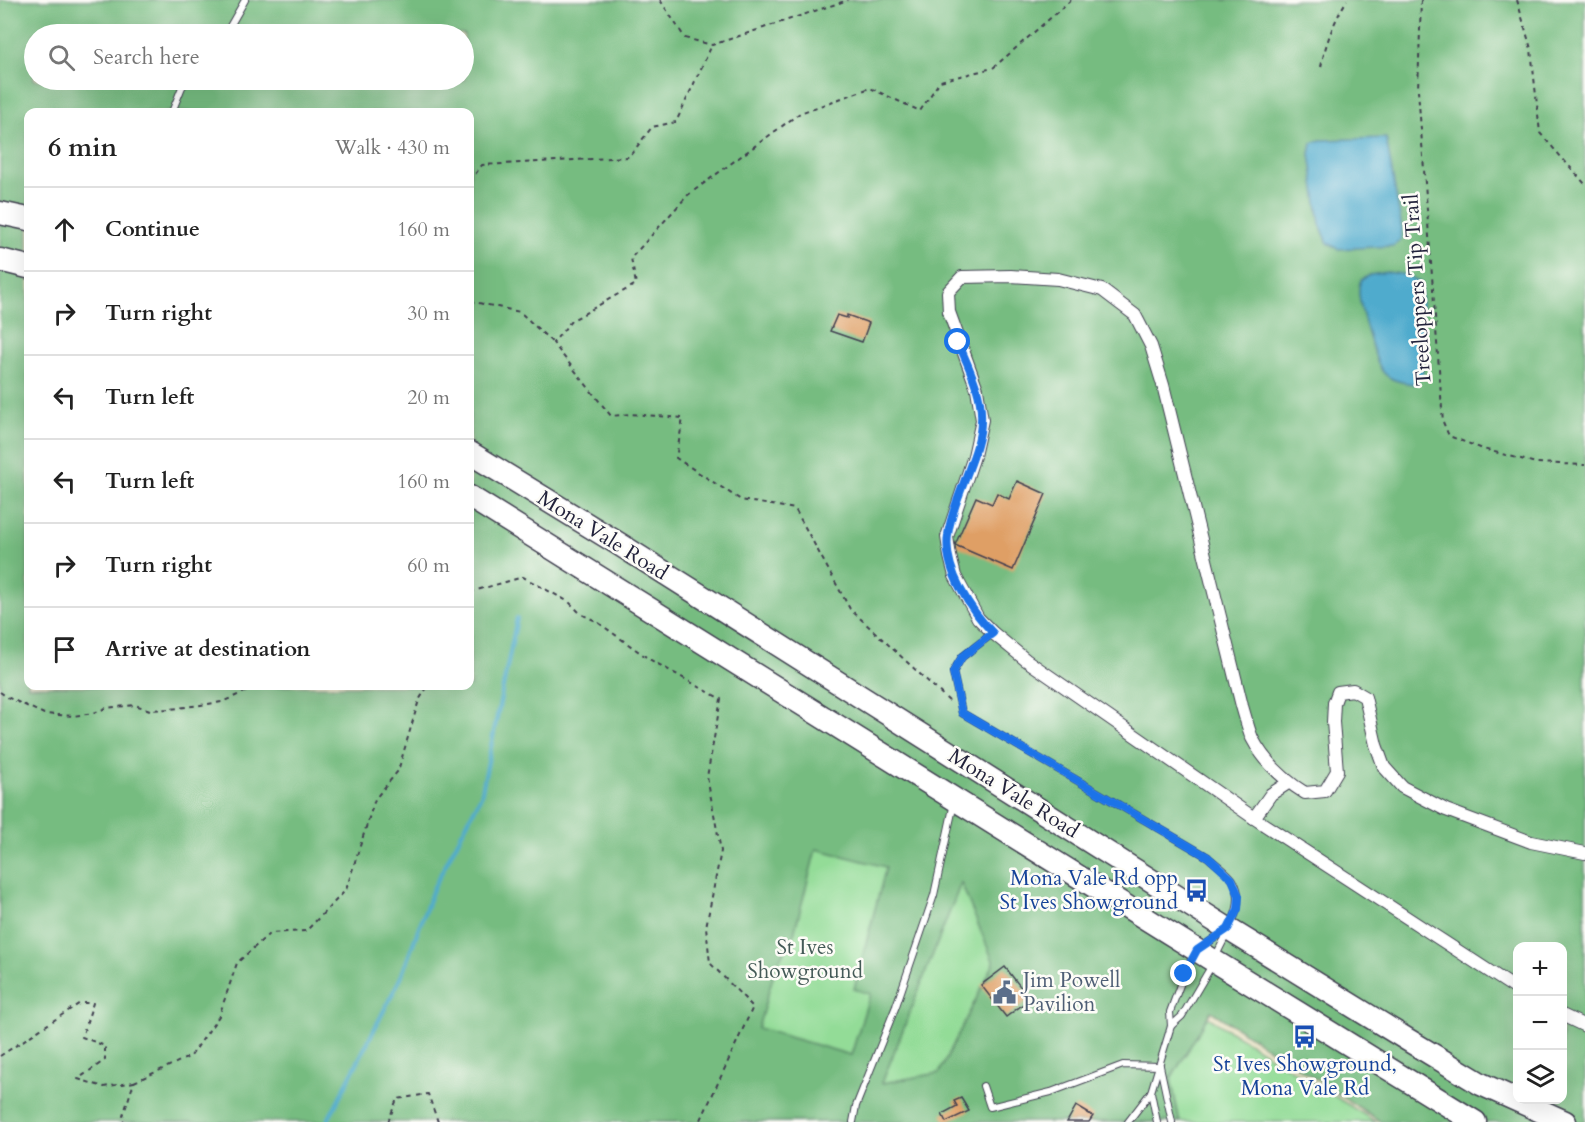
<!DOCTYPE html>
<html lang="en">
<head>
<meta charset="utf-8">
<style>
	body { margin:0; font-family:Cardo,serif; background:#f2f2f2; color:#222 }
	.controls { position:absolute; right:18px; bottom:18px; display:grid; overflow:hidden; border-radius:12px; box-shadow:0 6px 24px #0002 }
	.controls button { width:54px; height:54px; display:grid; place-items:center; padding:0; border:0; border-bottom:2px solid #e0e0e0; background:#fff; color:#222; font:30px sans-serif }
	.stop { position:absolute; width:18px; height:18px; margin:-14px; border:4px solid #1a73e8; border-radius:50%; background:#fff }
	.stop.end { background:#1a73e8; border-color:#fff; box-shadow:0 2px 6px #0008 }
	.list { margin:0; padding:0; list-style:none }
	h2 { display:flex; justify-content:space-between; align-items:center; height:78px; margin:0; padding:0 24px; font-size:26px }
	h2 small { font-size:20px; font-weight:400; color:#767676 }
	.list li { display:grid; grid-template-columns:39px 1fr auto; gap:18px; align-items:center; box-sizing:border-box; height:84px; padding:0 24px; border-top:2px solid #e0e0e0 }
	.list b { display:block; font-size:22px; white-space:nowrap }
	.list em { font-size:20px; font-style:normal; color:#767676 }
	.icon { flex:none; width:33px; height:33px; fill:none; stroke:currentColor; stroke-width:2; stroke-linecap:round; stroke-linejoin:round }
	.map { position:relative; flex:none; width:1585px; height:1122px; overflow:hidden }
	.search { position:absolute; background:#fff; box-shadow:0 6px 24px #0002; left:24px; top:24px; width:450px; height:66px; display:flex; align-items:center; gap:15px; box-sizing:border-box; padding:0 21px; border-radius:33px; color:#767676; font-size:22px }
	.panel { position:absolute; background:#fff; box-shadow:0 6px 24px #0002; left:24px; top:108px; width:450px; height:582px; border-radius:12px }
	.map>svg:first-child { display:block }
</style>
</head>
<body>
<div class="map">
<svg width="1585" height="1122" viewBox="0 0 1585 1122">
	<rect width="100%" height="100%" fill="#fdfcf7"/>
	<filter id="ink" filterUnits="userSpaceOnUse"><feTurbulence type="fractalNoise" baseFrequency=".0167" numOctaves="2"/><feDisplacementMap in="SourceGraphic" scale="12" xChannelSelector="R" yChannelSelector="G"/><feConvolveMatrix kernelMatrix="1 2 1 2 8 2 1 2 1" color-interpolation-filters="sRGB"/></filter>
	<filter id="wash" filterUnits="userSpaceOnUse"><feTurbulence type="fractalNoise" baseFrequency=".008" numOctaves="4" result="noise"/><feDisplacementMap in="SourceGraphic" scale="24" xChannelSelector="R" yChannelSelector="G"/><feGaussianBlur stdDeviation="1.35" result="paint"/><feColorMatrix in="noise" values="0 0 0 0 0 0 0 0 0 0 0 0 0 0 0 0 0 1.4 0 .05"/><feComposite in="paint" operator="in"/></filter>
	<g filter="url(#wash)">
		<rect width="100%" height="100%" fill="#ebe4c4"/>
		<path fill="#93dc97" stroke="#5a7f69" stroke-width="1.5" d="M831 782 1376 1122H595Z"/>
		<path fill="#76bc80" stroke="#4c6f5e" stroke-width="1.5" fill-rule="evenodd" d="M0 0H1585V1122H1381L1211 1011 1171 1079 1180 1122H0ZM34 34H464V80H34ZM28 112H470V686H28ZM816 849 886 867 854 989 870 994 851 1055 758 1028 776 966 794 934ZM961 883 994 963 939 1073 882 1083ZM1518 946H1562V1100H1518Z"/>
		<g fill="#4fabcd" stroke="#386684" stroke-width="1.5">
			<path d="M1386 138 1402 229 1401 240 1393 246 1338 249 1328 243 1320 224 1310 154 1312 143 1320 140Z"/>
			<path d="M1387 272 1407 275 1421 283 1423 376 1413 384C1401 382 1391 381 1383 372 1375 362 1358 303 1359 290 1359 288 1360 282 1361 280L1370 275Z"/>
		</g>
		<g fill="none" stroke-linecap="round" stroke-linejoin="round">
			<path stroke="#4fabcd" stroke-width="4" d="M327 1122 401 977 433 889 481 796 517 618"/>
		</g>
		<g id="blocks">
			<g fill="#df9f65">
				<path d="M837 315 847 318V315L869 323 862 342 830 331Z"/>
				<path d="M1017 481 1046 494 1013 570 955 545 976 497 992 504 997 493 1009 499Z"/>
				<path d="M1005 967 1030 999 1006 1017 981 985Z"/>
				<path d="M961 1098 969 1111 946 1122 942 1114 957 1106 954 1101Z"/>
				<path d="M1076 1106 1093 1116 1089 1122H1067Z"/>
			</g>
		</g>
	</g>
	<g filter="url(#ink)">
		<use href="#blocks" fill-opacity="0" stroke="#403f50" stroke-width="1.5"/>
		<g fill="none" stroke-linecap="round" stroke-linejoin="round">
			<defs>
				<g id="lane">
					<path d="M222 34 229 28 245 0"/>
					<path d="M172 112 182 87 188 80"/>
					<path d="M993 633 962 657 953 672 962 713 1208 857C1215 864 1227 871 1233 880 1248 904 1226 933 1216 956"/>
					<path d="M1201 948 1224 931"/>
					<path d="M1171 1026 1182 1016 1212 965"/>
					<path d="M1160 1066 1172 1122"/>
					<path d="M983 1086 990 1107 1051 1092 1123 1065 1160 1066"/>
					<path d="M1151 1092 1157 1122"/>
					<path d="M853 1122 856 1106 896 1006 934 895 954 803"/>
					<path d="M1128 1122 1151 1092 1171 1026 1170 1012 1184 974 1194 955"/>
				</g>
				<g id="street">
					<path d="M1254 818 1271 794 1288 783"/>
					<path d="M1518 990 1254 818 1026 660 993 633 978 618 955 576 950 556 947 537 974 456 982 420 977 389 949 312 948 292 962 277 1011 276 1058 279 1102 290 1135 315 1151 346 1163 385 1242 706C1245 716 1248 728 1252 738 1264 761 1284 780 1305 793L1325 791 1337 771 1333 722 1334 703 1338 692 1353 690 1365 697 1376 745 1384 767 1402 787 1446 810 1531 842 1585 853"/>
					<path d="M1562 1015 1585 1026"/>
				</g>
				<g id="highway">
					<path d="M0 213 28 219"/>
					<path d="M0 260 28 267"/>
					<path d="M470 453 619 544 1228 929 1408 1040 1481 1084 1565 1122"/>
					<path d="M470 497 1214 961 1475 1122"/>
				</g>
			</defs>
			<use href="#lane" stroke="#403f50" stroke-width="8"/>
			<use href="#street" stroke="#403f50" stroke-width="14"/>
			<use href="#highway" stroke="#403f50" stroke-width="25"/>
			<g stroke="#403f50" stroke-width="2" stroke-dasharray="4.5 4.5" stroke-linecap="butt">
				<path d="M660 0 685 38 712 45 848 0"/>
				<path d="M1421 0 1418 90 1443 422 1449 436 1483 449 1536 463 1585 465"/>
				<path d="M1517 0 1531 49 1540 133 1585 184"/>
				<path d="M1321 67C1326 42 1334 21 1347 0"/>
				<path d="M470 181 482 165 629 157 652 127 676 122 712 45"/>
				<path d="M470 301 520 312 553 343"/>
				<path d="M470 592 523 577 569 602 581 614 596 621 649 659 721 699 707 777 721 851 706 927 710 963 753 1007 700 1122"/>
				<path d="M0 692 7 697 44 714 73 716 94 713 106 708 135 705 150 710 171 709 222 702 258 686"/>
				<path d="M949 701 850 609 795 509 741 500 676 458 683 418 631 414 611 416 553 343 571 321 636 284 631 258 688 195 800 113 870 88 920 111 940 81 993 68 1071 0"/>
				<path d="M0 1056 80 1003H93L82 1037 105 1046V1060L78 1079 104 1087 134 1082 122 1119 124 1122"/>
				<path d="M134 1082 191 1056 219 1016 237 963 270 933 306 931 346 890 375 799 398 771 419 700 428 686"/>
				<path d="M388 1122 397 1099 428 1094 438 1122"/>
			</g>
			<use href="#lane" stroke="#fff" stroke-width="6"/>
			<use href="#street" stroke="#fff" stroke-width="12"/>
			<use href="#highway" stroke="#fff" stroke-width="22"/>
		</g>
	</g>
	<g fill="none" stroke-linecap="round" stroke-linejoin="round" filter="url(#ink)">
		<path stroke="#1a73e8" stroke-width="8" d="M958 342C968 366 983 394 981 421 981 438 973 458 967 474 960 494 950 515 948 535 943 569 971 611 993 633L962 657 953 672 962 713 1208 857 1232 879 1239 896 1238 909 1228 929 1197 950 1184 974"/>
	</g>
	<defs>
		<symbol id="bus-bare" viewBox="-9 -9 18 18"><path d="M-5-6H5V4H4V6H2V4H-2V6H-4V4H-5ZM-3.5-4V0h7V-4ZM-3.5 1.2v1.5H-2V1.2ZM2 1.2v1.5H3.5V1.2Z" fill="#1a4fb4" stroke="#fdfcf7" stroke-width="2.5" paint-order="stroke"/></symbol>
		<symbol id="civic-bare" viewBox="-9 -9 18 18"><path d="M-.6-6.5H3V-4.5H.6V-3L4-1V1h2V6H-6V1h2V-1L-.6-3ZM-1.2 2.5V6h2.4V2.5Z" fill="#5c6f8a" stroke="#fdfcf7" stroke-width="2.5" paint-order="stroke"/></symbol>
	</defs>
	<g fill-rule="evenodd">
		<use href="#bus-bare" x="1180" y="874" width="33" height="33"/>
		<use href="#civic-bare" x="988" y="976" width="33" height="33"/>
		<use href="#bus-bare" x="1288" y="1020" width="33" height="33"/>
	</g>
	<g text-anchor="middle" stroke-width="5" stroke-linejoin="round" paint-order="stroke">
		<g font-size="21" fill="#22223b" stroke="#fdfcf7">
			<text transform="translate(1417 290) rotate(-94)" y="7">Treeloppers Tip Trail</text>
			<text transform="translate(603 535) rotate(32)" y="7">Mona Vale Road</text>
			<text transform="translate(1014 793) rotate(32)" y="7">Mona Vale Road</text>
		</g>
		<g font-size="21" fill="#164399" stroke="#fdfcf7" text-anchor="end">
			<text x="1178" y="885">Mona Vale Rd opp<tspan x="1178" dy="24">St Ives Showground</tspan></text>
			<text x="1305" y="1071" text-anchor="middle">St Ives Showground,<tspan x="1305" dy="24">Mona Vale Rd</tspan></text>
		</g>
		<g font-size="21" fill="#445a57" stroke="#fdfcf7">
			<text x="805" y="954">St Ives<tspan x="805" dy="24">Showground</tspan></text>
		</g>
		<g font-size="21" fill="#4e5e75" stroke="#fdfcf7" text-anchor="start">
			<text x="1023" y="987">Jim Powell<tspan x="1023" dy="24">Pavilion</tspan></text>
		</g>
	</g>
</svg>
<div class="controls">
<button>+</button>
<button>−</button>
<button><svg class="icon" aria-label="layers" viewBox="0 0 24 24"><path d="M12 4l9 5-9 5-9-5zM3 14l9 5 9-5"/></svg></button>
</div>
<div class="stop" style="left:958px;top:342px"></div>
<div class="stop end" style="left:1184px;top:974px"></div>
<div class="search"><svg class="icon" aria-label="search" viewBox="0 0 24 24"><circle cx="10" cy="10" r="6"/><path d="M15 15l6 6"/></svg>Search here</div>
<section class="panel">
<h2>6 min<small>Walk · 430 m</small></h2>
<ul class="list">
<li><svg class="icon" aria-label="ahead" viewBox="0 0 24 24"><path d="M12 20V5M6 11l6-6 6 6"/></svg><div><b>Continue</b></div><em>160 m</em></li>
<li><svg class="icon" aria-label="right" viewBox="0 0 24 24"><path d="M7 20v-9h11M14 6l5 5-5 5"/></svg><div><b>Turn right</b></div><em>30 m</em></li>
<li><svg class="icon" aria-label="left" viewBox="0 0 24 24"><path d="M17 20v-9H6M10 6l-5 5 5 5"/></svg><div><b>Turn left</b></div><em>20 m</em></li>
<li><svg class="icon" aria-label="left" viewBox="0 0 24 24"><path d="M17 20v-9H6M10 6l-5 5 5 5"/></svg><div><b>Turn left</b></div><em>160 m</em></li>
<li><svg class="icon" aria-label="right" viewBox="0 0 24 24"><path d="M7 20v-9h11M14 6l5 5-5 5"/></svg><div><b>Turn right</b></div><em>60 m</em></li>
<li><svg class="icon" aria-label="arrive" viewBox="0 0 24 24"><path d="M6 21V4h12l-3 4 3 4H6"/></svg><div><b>Arrive at destination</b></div></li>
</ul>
</section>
</div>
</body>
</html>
